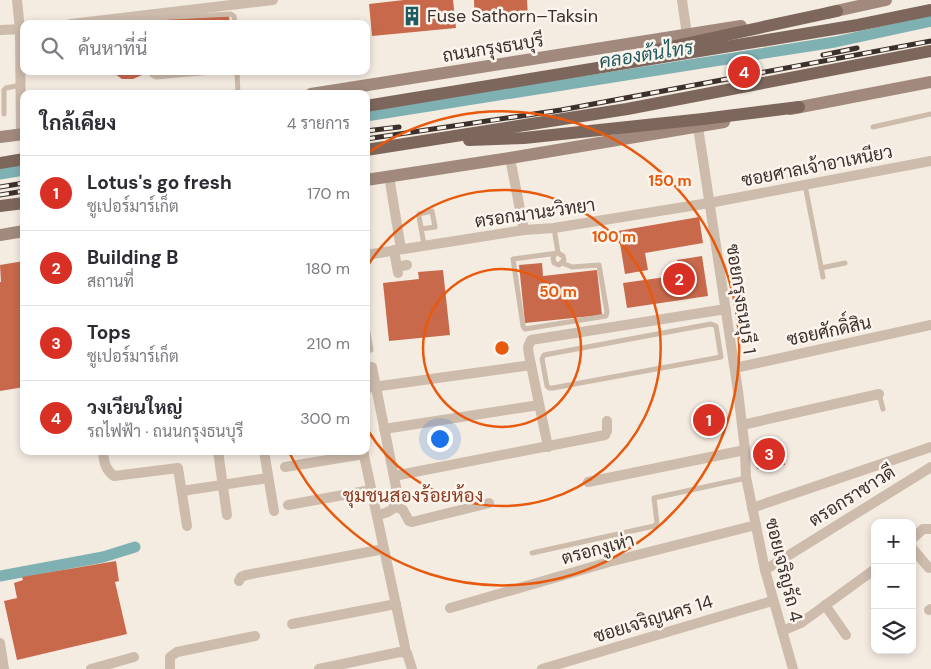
<!DOCTYPE html>
<html lang="th">
<head>
<meta charset="utf-8">
<style>
	body { margin:0; font-family:"DM Sans",Sarabun,sans-serif; background:#f7f7f7; color:#2b2b33 }
	.controls { position:absolute; right:15px; bottom:15px; display:grid; overflow:hidden; border-radius:10px; box-shadow:0 2px 8px #0003 }
	.controls button { width:45px; height:45px; display:grid; place-items:center; padding:0; border:0; border-bottom:1px solid #e1e1e2; background:#fff; color:#2b2b33; font:25px sans-serif }
	.you { position:absolute; left:439px; top:438px; width:18px; height:18px; margin:-12px; border:4px solid #fff; border-radius:50%; background:#1a73e8; box-shadow:0 0 0 8px #1a73e833 }
	.badge { display:grid; place-items:center; width:32px; height:32px; border-radius:50%; background:#d93025; color:#fff; font-size:16px; font-weight:700 }
	.pin { position:absolute; translate:-50% -50%; border:2px solid #fff; box-shadow:0 1px 5px #0006 }
	.list { margin:0; padding:0; list-style:none }
	h2 { display:flex; justify-content:space-between; align-items:center; height:65px; margin:0; padding:0 20px; font-size:21px }
	h2 small { font-size:16px; font-weight:400; color:#7c7c81 }
	.list li { display:grid; grid-template-columns:32px 1fr auto; gap:15px; align-items:center; box-sizing:border-box; height:75px; padding:0 20px; border-top:1px solid #e1e1e2 }
	.list b { display:block; font-size:19px; white-space:nowrap }
	.list p { margin:0; font-size:16px; white-space:nowrap; color:#7c7c81 }
	.list em { font-size:16px; font-style:normal; color:#7c7c81 }
	.icon { flex:none; width:28px; height:28px; fill:none; stroke:currentColor; stroke-width:2; stroke-linecap:round; stroke-linejoin:round }
	.map { position:relative; flex:none; width:931px; height:669px; overflow:hidden }
	.search { position:absolute; background:#fff; box-shadow:0 2px 8px #0003; left:20px; top:20px; width:350px; height:55px; display:flex; align-items:center; gap:12px; box-sizing:border-box; padding:0 18px; border-radius:10px; color:#7c7c81; font-size:19px }
	.panel { position:absolute; background:#fff; box-shadow:0 2px 8px #0003; left:20px; top:90px; width:350px; height:365px; border-radius:10px }
	.map>svg:first-child { display:block }
</style>
</head>
<body>
<div class="map">
<svg width="931" height="669" viewBox="0 0 931 669">
	<rect width="100%" height="100%" fill="#f4ebe1"/>
	<g fill="none" stroke-linecap="round" stroke-linejoin="round">
		<g stroke="#7fb0b2" stroke-width="11">
			<path d="M366 116 835 42 931 21"/>
			<path d="M0 174 24 170"/>
			<path d="M0 576 103 557 135 547"/>
		</g>
	</g>
	<g fill="#c8694b">
		<path d="M404 0H453L456 28 372 36 369 4Z"/>
		<path d="M474 0H527L528 17 475 23Z"/>
		<path d="M229 16 230 24H153L152 20Z"/>
		<path d="M145 20V24H118V22Z"/>
		<path d="M115 71H144L142 75 133 79H122L115 74Z"/>
		<path d="M699 217 703 243 645 253 648 270 625 274 618 231Z"/>
		<path d="M702 256 708 296 627 308 623 283 680 275 677 260Z"/>
		<path d="M24 261V387L0 391V282H1L0 265Z"/>
		<path d="M542 263 543 276 597 270 602 315 525 323 519 265Z"/>
		<path d="M443 270 450 335 389 341 383 283 419 279 418 272Z"/>
		<path d="M718 409 722 426 701 431 697 414Z"/>
		<path d="M781 440 785 465 757 469 754 443Z"/>
		<path d="M116 561 119 581 115 582 127 634 17 660 4 601 17 598 14 583 23 580 22 577Z"/>
	</g>
	<g fill="none" stroke-linecap="round" stroke-linejoin="round">
		<g stroke="#cdbbac" stroke-width="5">
			<path d="M150 24 153 18 231 14 234 16 235 24"/>
			<path d="M152 71V75L156 77 222 71"/>
			<path d="M237 71 238 94"/>
			<path d="M4 114V90L6 88 21 85"/>
			<path d="M873 127 931 114"/>
			<path d="M805 185 823 277"/>
			<path d="M554 228 558 253"/>
			<path d="M421 229 435 227 432 211 419 214V216L424 245"/>
			<path d="M555 254 553 258 554 263 559 265 564 260 563 256 558 253 513 259 523 326 525 329 606 316 607 312 599 265 572 267 562 263"/>
			<path d="M821 268 845 263"/>
			<path d="M366 321 371 350 366 351"/>
			<path d="M711 324 716 326 721 357 553 388H549L547 386 542 359 544 355Z"/>
			<path d="M879 394 883 409"/>
			<path d="M532 553 654 526 657 523 654 498 746 478"/>
		</g>
		<g stroke="#cdbbac" stroke-width="10">
			<path d="M17 0 20 30 21 134"/>
			<path d="M682 0 687 35"/>
			<path d="M71 24 273 0"/>
			<path d="M0 30 24 29"/>
			<path d="M698 127 738 391 745 450 746 477 765 570 793 669"/>
			<path d="M510 158 524 230"/>
			<path d="M389 176 401 249"/>
			<path d="M394 250 398 273"/>
			<path d="M366 255 524 230 554 228 709 203 931 161"/>
			<path d="M397 267 407 265"/>
			<path d="M372 367 397 492C397 508 393 512 377 515"/>
			<path d="M735 368 931 325"/>
			<path d="M366 388 531 365"/>
			<path d="M742 425 879 394"/>
			<path d="M384 429 539 405"/>
			<path d="M548 447 529 355 528 347 531 340 726 309"/>
			<path d="M103 451C104 463 105 469 114 476L178 468 187 526"/>
			<path d="M218 451 227 515"/>
			<path d="M264 451 274 511"/>
			<path d="M363 451 405 647 404 652"/>
			<path d="M285 467 364 454"/>
			<path d="M394 476 605 435 607 431V421"/>
			<path d="M588 482 745 450"/>
			<path d="M182 491 268 478"/>
			<path d="M288 505 371 490"/>
			<path d="M395 506 403 510 409 521 412 522 489 503"/>
			<path d="M752 508 931 447"/>
			<path d="M912 539 923 529H931"/>
			<path d="M912 548 929 568"/>
			<path d="M765 570 931 467"/>
			<path d="M239 581 241 577 246 575 384 549"/>
			<path d="M825 605 846 635"/>
			<path d="M450 608 609 562 756 525"/>
			<path d="M929 610 931 609"/>
			<path d="M292 624 396 604"/>
			<path d="M782 631 801 623 875 569"/>
			<path d="M0 643 4 669"/>
			<path d="M91 669 134 657"/>
			<path d="M170 669V657L177 652 255 636"/>
			<path d="M319 669 400 652 407 653 412 669"/>
			<path d="M542 669 772 601"/>
		</g>
		<g stroke="#a18a7d" stroke-width="12">
			<path d="M827 13 886 0"/>
			<path d="M311 94 741 26"/>
			<path d="M790 109 931 82"/>
			<path d="M0 137 24 134"/>
			<path d="M366 180 510 158 724 122"/>
			<path d="M0 235 24 231"/>
		</g>
		<g stroke="#7d675c" stroke-width="12">
			<path d="M652 51 837 11"/>
			<path d="M366 106 858 25 931 10"/>
			<path d="M469 140 524 138 703 119 799 107"/>
			<path d="M366 150 627 109 931 51"/>
			<path d="M0 163 24 159"/>
			<path d="M0 206 24 203"/>
		</g>
		<defs>
			<g id="rail">
				<path d="M823 55 857 48"/>
				<path d="M366 131 399 127"/>
				<path d="M366 139 561 110 931 41"/>
				<path d="M0 187 24 183"/>
				<path d="M0 195 24 191"/>
			</g>
		</defs>
		<use href="#rail" stroke="#3b302b" stroke-width="5"/>
		<use href="#rail" stroke="#fbf5ee" stroke-width="3" stroke-dasharray="9" stroke-linecap="butt"/>
	</g>
	<g fill="none" stroke="#e8590c" stroke-width="2.5">
		<circle cx="502" cy="348" r="79"/>
		<path d="M367 267A158 158 0 1 1 367 429"/>
		<path d="M368 153A237 237 0 1 1 289 452"/>
	</g>
	<defs>
		<symbol id="building-bare" viewBox="-9 -9 18 18"><path d="M-4-6H4V6H1V3H-1V6H-4ZM-2.5-4.3h1.7v1.8h-1.7ZM.8-4.3h1.7v1.8H.8ZM-2.5-1h1.7V.8h-1.7ZM.8-1h1.7V.8H.8Z" fill="#1f5a5e" stroke="#fbf5ee" stroke-width="2.5" paint-order="stroke"/></symbol>
	</defs>
	<g fill-rule="evenodd">
		<use href="#building-bare" x="398" y="2" width="28" height="28"/>
	</g>
	<g text-anchor="middle" stroke-width="5" stroke-linejoin="round" paint-order="stroke">
		<g font-size="18" fill="#3b302b" stroke="#fbf5ee" text-anchor="start">
			<text x="427" y="22">Fuse Sathorn–Taksin</text>
		</g>
		<g font-size="18" fill="#3b302b" stroke="#fbf5ee">
			<text transform="translate(493 48) rotate(-9)" y="6">ถนนกรุงธนบุรี</text>
			<text transform="translate(817 166) rotate(-11)" y="6">ซอยศาลเจ้าอาเหนียว</text>
			<text transform="translate(535 213) rotate(-8)" y="6">ตรอกมานะวิทยา</text>
			<text transform="translate(741 299) rotate(81)" y="6">ซอยกรุงธนบุรี 1</text>
			<text transform="translate(829 331) rotate(-12)" y="6">ซอยศักดิ์สิน</text>
			<text transform="translate(852 496) rotate(-32)" y="6">ตรอกราชาวดี</text>
			<text transform="translate(598 549) rotate(-15)" y="6">ตรอกงูเห่า</text>
			<text transform="translate(784 570) rotate(76)" y="6">ซอยเจริญรัถ 4</text>
			<text transform="translate(653 619) rotate(-17)" y="6">ซอยเจริญนคร 14</text>
		</g>
		<g font-size="19" font-style="italic" fill="#1f5a5e" stroke="#fbf5ee">
			<text transform="translate(646 54) rotate(-9)" y="7">คลองต้นไทร</text>
		</g>
		<g font-size="19" fill="#8c3b22" stroke="#fbf5ee">
			<text x="413" y="502">ชุมชนสองร้อยห้อง</text>
		</g>
	</g>
	<circle cx="502" cy="348" r="8" fill="#e8590c" stroke="#fbf5ee" stroke-width="2.5"/>
	<g font-size="15" text-anchor="middle" font-weight="bold" fill="#e8590c" stroke="#fbf5ee" stroke-width="5" stroke-linejoin="round" paint-order="stroke">
		<text x="670" y="186">150 m</text>
		<text x="614" y="242">100 m</text>
		<text x="558" y="297">50 m</text>
	</g>
</svg>
<div class="controls">
<button>+</button>
<button>−</button>
<button><svg class="icon" aria-label="layers" viewBox="0 0 24 24"><path d="M12 4l9 5-9 5-9-5zM3 14l9 5 9-5"/></svg></button>
</div>
<div class="you"></div>
<div class="pin badge" style="left:709px;top:420px">1</div>
<div class="pin badge" style="left:679px;top:279px">2</div>
<div class="pin badge" style="left:769px;top:454px">3</div>
<div class="pin badge" style="left:744px;top:72px">4</div>
<div class="search"><svg class="icon" aria-label="search" viewBox="0 0 24 24"><circle cx="10" cy="10" r="6"/><path d="M15 15l6 6"/></svg>ค้นหาที่นี่</div>
<section class="panel">
<h2>ใกล้เคียง<small>4 รายการ</small></h2>
<ul class="list">
<li><span class="badge">1</span><div><b>Lotus's go fresh</b><p>ซูเปอร์มาร์เก็ต</p></div><em>170 m</em></li>
<li><span class="badge">2</span><div><b>Building B</b><p>สถานที่</p></div><em>180 m</em></li>
<li><span class="badge">3</span><div><b>Tops</b><p>ซูเปอร์มาร์เก็ต</p></div><em>210 m</em></li>
<li><span class="badge">4</span><div><b>วงเวียนใหญ่</b><p>รถไฟฟ้า · ถนนกรุงธนบุรี</p></div><em>300 m</em></li>
</ul>
</section>
</div>
</body>
</html>
